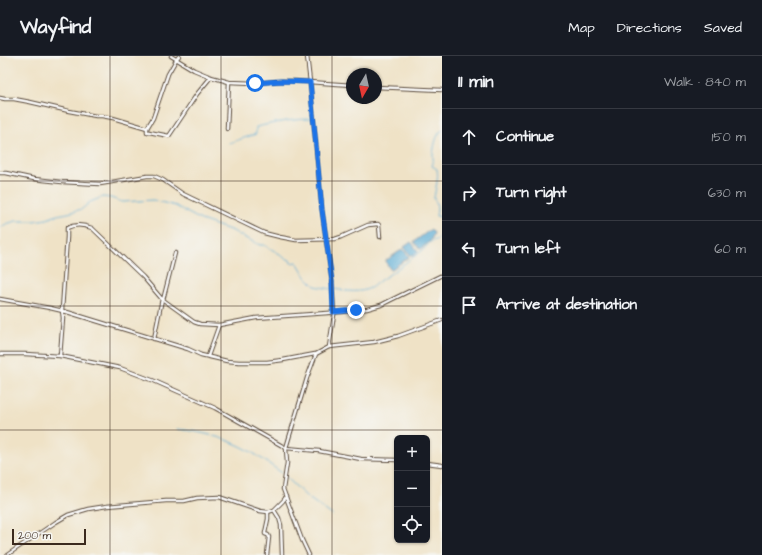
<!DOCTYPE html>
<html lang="en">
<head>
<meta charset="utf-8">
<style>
	body { margin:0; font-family:"Architects Daughter",sans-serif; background:#20242c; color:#f1f3f6 }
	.controls { position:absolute; right:12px; bottom:12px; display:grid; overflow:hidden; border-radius:6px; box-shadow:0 1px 3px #0004 }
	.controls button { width:36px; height:36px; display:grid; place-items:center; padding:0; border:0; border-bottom:1px solid #363941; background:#171b24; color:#f1f3f6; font:20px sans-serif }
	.compass { position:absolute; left:346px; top:12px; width:36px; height:36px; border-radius:50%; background:#171b24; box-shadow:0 1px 3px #0004; rotate:189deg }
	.scale { position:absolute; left:12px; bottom:10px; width:74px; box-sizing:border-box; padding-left:4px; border:2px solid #3b2a1e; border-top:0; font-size:11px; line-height:14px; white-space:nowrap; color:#3b2a1e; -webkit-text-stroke:3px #f6f6f2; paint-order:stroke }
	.stop { position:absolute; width:12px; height:12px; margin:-9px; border:3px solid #1a73e8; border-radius:50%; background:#fff }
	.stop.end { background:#1a73e8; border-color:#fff; box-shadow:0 1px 4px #0008 }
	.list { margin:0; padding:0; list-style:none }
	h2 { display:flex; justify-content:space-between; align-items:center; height:52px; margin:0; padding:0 16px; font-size:17px }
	h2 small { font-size:13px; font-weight:400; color:#9ea1a6 }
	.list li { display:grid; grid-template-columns:26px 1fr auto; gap:12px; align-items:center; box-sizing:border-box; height:56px; padding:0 16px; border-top:1px solid #363941 }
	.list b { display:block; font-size:15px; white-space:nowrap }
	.list em { font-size:13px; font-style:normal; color:#9ea1a6 }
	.icon { flex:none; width:22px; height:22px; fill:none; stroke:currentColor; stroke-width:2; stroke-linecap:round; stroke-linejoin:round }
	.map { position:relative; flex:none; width:442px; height:499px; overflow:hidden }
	header { display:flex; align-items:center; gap:24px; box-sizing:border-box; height:56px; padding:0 20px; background:#171b24; border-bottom:1px solid #363941 }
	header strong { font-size:19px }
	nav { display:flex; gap:22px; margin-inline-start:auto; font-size:14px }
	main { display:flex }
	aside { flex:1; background:#171b24 }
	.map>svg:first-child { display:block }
</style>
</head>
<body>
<header>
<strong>Wayfind</strong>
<nav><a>Map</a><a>Directions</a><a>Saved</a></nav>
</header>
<main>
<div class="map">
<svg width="442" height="499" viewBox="0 0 442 499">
	<rect width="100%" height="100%" fill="#f6f6f2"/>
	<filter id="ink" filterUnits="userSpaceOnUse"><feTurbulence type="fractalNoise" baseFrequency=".025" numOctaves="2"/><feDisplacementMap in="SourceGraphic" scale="8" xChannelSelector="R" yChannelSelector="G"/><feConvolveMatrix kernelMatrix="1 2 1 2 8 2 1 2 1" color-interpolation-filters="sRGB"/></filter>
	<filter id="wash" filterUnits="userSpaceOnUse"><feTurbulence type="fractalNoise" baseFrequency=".012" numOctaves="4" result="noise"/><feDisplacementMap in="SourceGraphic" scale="16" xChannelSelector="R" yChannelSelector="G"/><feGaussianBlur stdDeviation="0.9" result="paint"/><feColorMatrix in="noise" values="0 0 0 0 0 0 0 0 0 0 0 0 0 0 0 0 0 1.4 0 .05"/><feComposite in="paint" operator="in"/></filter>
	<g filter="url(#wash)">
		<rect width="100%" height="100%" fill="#efe2c6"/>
		<g fill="#58aad3" stroke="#4a6a78">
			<path d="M431 173 434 177 431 184 421 193H420L414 186 415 185Z"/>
			<path d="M411 186 418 195V196L413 199H410L404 191Z"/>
			<path d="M403 193 409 201 392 213H390L385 205Z"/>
		</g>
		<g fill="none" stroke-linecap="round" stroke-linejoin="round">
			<g stroke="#58aad3" stroke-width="1">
				<path d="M442 74C436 78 434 91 433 98 433 104 434 105 432 110L437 113C439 123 435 133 434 143 438 148 437 154 436 160L442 161"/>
				<path d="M229 87 256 78V71C274 67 292 63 311 63"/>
				<path d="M0 172 6 168 16 165H33L47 163 57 159 68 157 82 153 90 146 103 141 111 142 122 146 153 144 176 150 179 152 201 164 233 175 241 180 260 189H264L280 198 282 201 290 204 291 207 297 206 306 221 315 230 331 233"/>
				<path d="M334 233C346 235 361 238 372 231 376 228 373 230 377 227 381 223 386 221 390 218L423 194 430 186 435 184 439 183 442 172"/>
				<path d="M177 373C195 375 214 379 231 386 250 393 266 406 282 417"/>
				<path d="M286 421 307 441 332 459"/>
			</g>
		</g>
	</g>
	<g filter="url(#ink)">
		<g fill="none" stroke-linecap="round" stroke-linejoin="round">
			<defs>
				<g id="minor">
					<path d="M171 0 194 14 211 21 229 26 255 27 280 25H295L352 29"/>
					<path d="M307 0 310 26 322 154 332 225 334 259 329 291 316 298 307 322 286 392 287 407 283 433 302 484 309 499"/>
					<path d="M355 18V17"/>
					<path d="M376 31 442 34"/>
					<path d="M0 42 5 43H14L30 46 69 55 96 60H102L113 62 147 72 153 62 168 18 176 4 179 0"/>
					<path d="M147 72V76H149L169 80 197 38 211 21"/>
					<path d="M227 73 229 26"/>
					<path d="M0 117H6L34 123 62 126 100 128 147 120H154L163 124 183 138 264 177 280 181 296 184 335 183 341 181 368 169 378 168 379 169 380 181"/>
					<path d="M0 243 50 252 67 256 188 293 201 299 227 305 239 306H267L283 304 315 298"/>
					<path d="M162 243 194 266 200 268 219 269 256 262 342 256 367 253 381 249 393 243 442 219"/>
					<path d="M163 244 175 197"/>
					<path d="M329 291 374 286 398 280 442 264"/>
					<path d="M0 298H25L60 300 120 312 152 324 215 352 286 392 319 395 361 403 397 404"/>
					<path d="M60 300 63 262 62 254 67 181V172C75 168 84 169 92 172L143 221 161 242 162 243 154 283"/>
					<path d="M208 300 219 269"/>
					<path d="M427 407 442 409"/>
					<path d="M274 454 279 462 281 469 282 499"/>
					<path d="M7 499 56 466 68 459 88 453 107 450 166 445H184L197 442 219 441 260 455 268 456 274 454 283 445 286 441"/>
					<path d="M267 499 269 481 268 479 265 478V477L268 463V456"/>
				</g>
			</defs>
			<use href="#minor" stroke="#564637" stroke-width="4.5"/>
			<use href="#minor" stroke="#fff" stroke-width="2.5"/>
		</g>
	</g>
	<g fill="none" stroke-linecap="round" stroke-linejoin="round" filter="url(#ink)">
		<path stroke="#1a73e8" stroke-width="5" d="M255 27 280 25 310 26 322 154 332 225 333 256 356 254"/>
	</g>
	<path fill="none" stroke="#3b2a1e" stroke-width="1" stroke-opacity="0.55" d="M110 0V499M221 0V499M332 0V499M0 125H442M0 250H442M0 374H442"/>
</svg>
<div class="controls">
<button>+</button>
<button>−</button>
<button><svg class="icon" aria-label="locate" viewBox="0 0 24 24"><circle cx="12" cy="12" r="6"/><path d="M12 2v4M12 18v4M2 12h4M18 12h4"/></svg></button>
</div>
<svg class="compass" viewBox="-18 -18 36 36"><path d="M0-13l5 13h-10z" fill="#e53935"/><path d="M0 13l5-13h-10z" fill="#9ea1a6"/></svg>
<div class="scale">200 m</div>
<div class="stop" style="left:255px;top:27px"></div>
<div class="stop end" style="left:356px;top:254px"></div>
</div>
<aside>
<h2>11 min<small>Walk · 840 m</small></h2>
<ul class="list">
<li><svg class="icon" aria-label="ahead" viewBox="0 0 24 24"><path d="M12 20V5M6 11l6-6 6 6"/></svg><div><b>Continue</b></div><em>150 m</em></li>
<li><svg class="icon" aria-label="right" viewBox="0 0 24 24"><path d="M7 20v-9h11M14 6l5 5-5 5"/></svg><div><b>Turn right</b></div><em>630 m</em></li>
<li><svg class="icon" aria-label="left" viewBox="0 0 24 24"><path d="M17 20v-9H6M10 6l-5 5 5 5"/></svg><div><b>Turn left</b></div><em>60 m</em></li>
<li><svg class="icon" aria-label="arrive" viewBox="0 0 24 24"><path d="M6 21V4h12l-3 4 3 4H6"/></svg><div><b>Arrive at destination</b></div></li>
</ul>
</aside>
</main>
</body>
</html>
